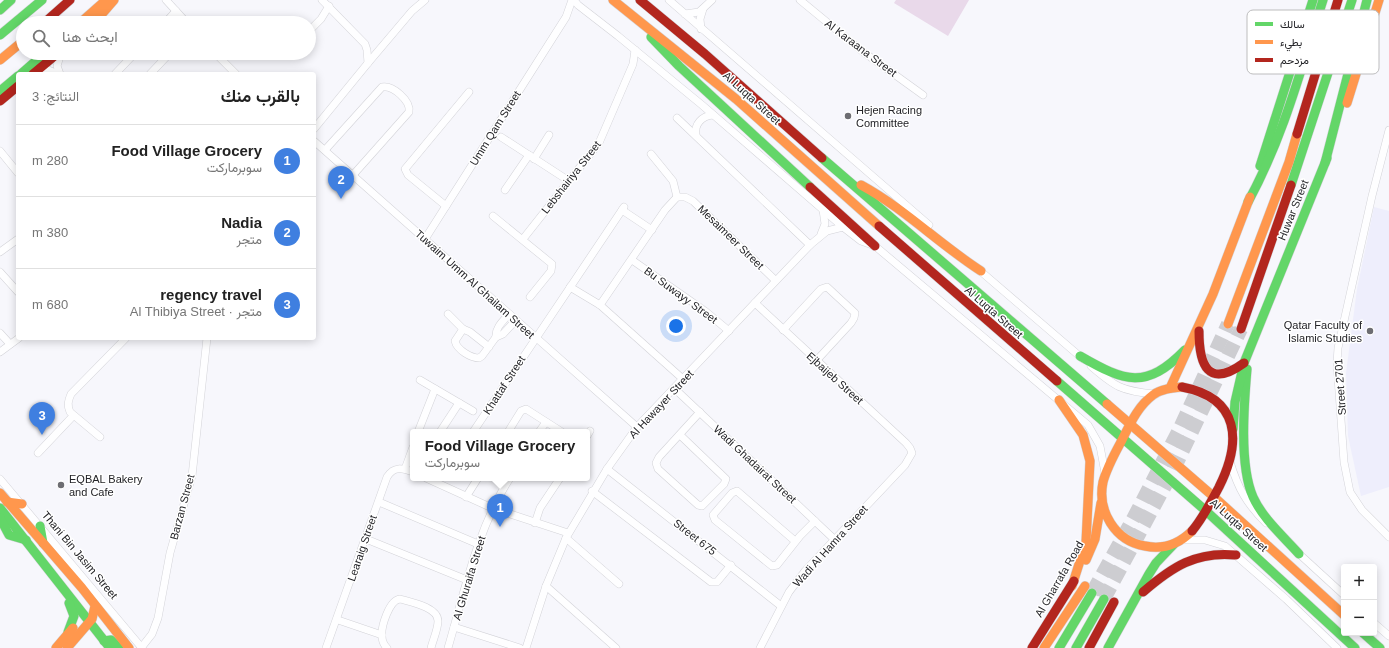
<!DOCTYPE html>
<html lang="ar">
<head>
<meta charset="utf-8">
<style>
	body { margin:0; font-family:Helvetica,Vazirmatn,sans-serif; background:#f2f2f2; color:#222; direction:rtl }
	.controls { position:absolute; right:12px; bottom:12px; display:grid; overflow:hidden; border-radius:4px; box-shadow:0 2px 10px #0003 }
	.controls button { width:36px; height:36px; display:grid; place-items:center; padding:0; border:0; border-bottom:1px solid #e0e0e0; background:#fff; color:#222; font:20px sans-serif }
	.you { position:absolute; left:676px; top:326px; width:14px; height:14px; margin:-10px; border:3px solid #fff; border-radius:50%; background:#1a73e8; box-shadow:0 0 0 6px #1a73e833 }
	.badge { display:grid; place-items:center; width:26px; height:26px; border-radius:50%; background:#0f766e; color:#fff; font-size:13px; font-weight:700 }
	.pin { position:absolute; translate:-50% -33px; filter:drop-shadow(0 1px 2px #0008) }
	.pin::after { content:''; position:absolute; top:21px; width:14px; height:12px; background:inherit; clip-path:polygon(0 0,100% 0,50% 100%) }
	.popup { position:absolute; left:410px; top:429px; width:180px; height:52px; box-sizing:border-box; display:grid; place-content:center; border-radius:4px; background:#fff; filter:drop-shadow(0 1px 3px #0005); font-size:13px; white-space:nowrap; color:#767676 }
	.popup b { font-size:15px; color:#222 }
	.popup::after { content:''; position:absolute; left:50%; top:100%; margin-left:-8px; border:8px solid transparent; border-top-color:#fff }
	.list { margin:0; padding:0; list-style:none }
	h2 { display:flex; justify-content:space-between; align-items:center; height:52px; margin:0; padding:0 16px; font-size:17px }
	h2 small { font-size:13px; font-weight:400; color:#767676 }
	.list li { display:grid; grid-template-columns:26px 1fr auto; gap:12px; align-items:center; box-sizing:border-box; height:72px; padding:0 16px; border-top:1px solid #e0e0e0 }
	.list b { display:block; font-size:15px; white-space:nowrap }
	.list p { margin:0; font-size:13px; white-space:nowrap; color:#767676 }
	.list em { font-size:13px; font-style:normal; color:#767676 }
	.icon { flex:none; width:22px; height:22px; fill:none; stroke:currentColor; stroke-width:2; stroke-linecap:round; stroke-linejoin:round }
	.map { position:relative; flex:none; width:1389px; height:648px; overflow:hidden; direction:ltr }
	.search { position:absolute; background:#fff; box-shadow:0 2px 10px #0003; left:16px; top:16px; width:300px; height:44px; display:flex; align-items:center; gap:10px; box-sizing:border-box; padding:0 14px; border-radius:22px; color:#767676; font-size:15px }
	.panel { position:absolute; background:#fff; box-shadow:0 2px 10px #0003; left:16px; top:72px; width:300px; height:268px; border-radius:4px; direction:rtl }
	.map>svg:first-child { display:block }
</style>
</head>
<body>
<div class="map">
<svg width="1389" height="648" viewBox="0 0 1389 648">
	<rect width="100%" height="100%" fill="#f7f7fc"/>
	<path fill="#eeeefc" d="M1374 207 1389 211V487L1361 496 1348 436 1346 373 1357 289Z"/>
	<path fill="#e9d9ea" d="M896 0H969L948 36 894 3Z"/>
	<g fill="none" stroke-linecap="round" stroke-linejoin="round">
		<g stroke="#cdcdd1" stroke-width="14" stroke-dasharray="14 7" stroke-linecap="butt">
			<path d="M1092 593 1133 519 1180 428 1228 324"/>
			<path d="M1104 599 1172 473 1241 329"/>
		</g>
		<defs>
			<g id="street">
				<path d="M166 0 187 23"/>
				<path d="M574 0 578 5 618 36 702 105 843 227 861 241 875 246 1088 425 1100 446 1105 473"/>
				<path d="M669 0 929 225"/>
				<path d="M800 0 862 51 923 95"/>
				<path d="M685 14 699 12 712 0"/>
				<path d="M165 23 176 11"/>
				<path d="M701 29 700 19 703 9"/>
				<path d="M309 31 321 19 329 6"/>
				<path d="M215 53 236 74"/>
				<path d="M368 63 412 11 425 0"/>
				<path d="M38 70 46 69 58 74"/>
				<path d="M60 74 57 66 61 53"/>
				<path d="M115 74 135 53"/>
				<path d="M150 74 170 53"/>
				<path d="M677 118 810 245"/>
				<path d="M314 129 368 63 367 50 365 44 322 0"/>
				<path d="M1389 130 1372 196 1338 348 1337 363 1344 462 1350 492 1362 510 1389 537"/>
				<path d="M696 135C694 124 702 116 713 115"/>
				<path d="M501 137 569 181"/>
				<path d="M314 141 637 427"/>
				<path d="M325 150 382 87C393 85 411 101 409 112L353 175"/>
				<path d="M0 151 18 173"/>
				<path d="M651 154 673 181 677 197"/>
				<path d="M534 159 549 135"/>
				<path d="M505 190 529 155"/>
				<path d="M446 206 408 175 405 169 469 92"/>
				<path d="M622 210 652 230"/>
				<path d="M493 216 552 264 551 271 530 297"/>
				<path d="M821 234 825 224 823 210"/>
				<path d="M425 239 566 17 572 0"/>
				<path d="M523 239 599 143 633 64 635 50"/>
				<path d="M0 252 18 239"/>
				<path d="M632 260 705 311 729 331"/>
				<path d="M978 269 1083 359"/>
				<path d="M0 272 18 292"/>
				<path d="M570 287 600 305 684 380"/>
				<path d="M755 303 906 443 910 448 912 453 905 465 805 571 789 592 760 648"/>
				<path d="M600 305 665 210 677 197H685L693 201 775 280"/>
				<path d="M448 314 463 329"/>
				<path d="M783 330 821 289 827 287 855 313 854 318 851 323 816 361"/>
				<path d="M0 333 10 344"/>
				<path d="M496 337C495 328 503 321 509 314"/>
				<path d="M489 347 470 332 463 329 455 341C457 350 471 358 479 358L482 356 496 337 503 334 516 320"/>
				<path d="M0 352 19 338"/>
				<path d="M1091 366C1115 387 1122 391 1154 394"/>
				<path d="M420 380 473 411"/>
				<path d="M675 389 835 540"/>
				<path d="M418 432 435 389"/>
				<path d="M440 432 459 403"/>
				<path d="M473 432 624 207"/>
				<path d="M508 432 521 411 526 409 562 432"/>
				<path d="M539 432 546 422"/>
				<path d="M680 435 726 479 724 484 702 506 698 505 658 469 656 463 659 457 700 412"/>
				<path d="M587 436 590 431"/>
				<path d="M100 437 70 412C67 405 68 401 71 394L126 338"/>
				<path d="M38 453 73 416"/>
				<path d="M1230 462C1238 488 1246 503 1266 523"/>
				<path d="M405 469 413 447"/>
				<path d="M607 469 781 606"/>
				<path d="M426 478 492 508 568 533"/>
				<path d="M0 479 142 648"/>
				<path d="M592 491 711 582H717L731 565"/>
				<path d="M466 497 478 478"/>
				<path d="M379 502 478 544"/>
				<path d="M535 523 540 508 560 478"/>
				<path d="M566 538 619 584"/>
				<path d="M366 539 467 580"/>
				<path d="M1181 540H1205L1225 546 1286 599 1337 648"/>
				<path d="M795 541 737 491 732 493 713 515 715 520 772 566 777 565 800 536 815 521"/>
				<path d="M1297 552 1344 595"/>
				<path d="M546 586 616 648"/>
				<path d="M338 620 382 635"/>
				<path d="M1374 623 1389 636"/>
				<path d="M454 627 520 648"/>
				<path d="M141 648 152 634 158 618 170 553 192 476 207 338"/>
				<path d="M326 648 387 477C394 466 402 468 413 472"/>
				<path d="M387 648C384 645 382 641 382 636 381 627 389 600 400 599 410 602 438 607 438 621 438 629 433 640 431 648"/>
				<path d="M448 648C465 590 477 529 510 478"/>
				<path d="M526 648 546 586 566 538 607 469 637 427 810 245 827 231 843 227"/>
			</g>
			<g id="fast">
				<path d="M0 10 11 0"/>
				<path d="M0 35 42 0"/>
				<path d="M651 37 679 66 810 187"/>
				<path d="M21 74 45 53"/>
				<path d="M0 91 18 76"/>
				<path d="M822 158 1107 404"/>
				<path d="M1325 163 1367 0"/>
				<path d="M1260 166 1313 0"/>
				<path d="M1291 185 1352 0"/>
				<path d="M1248 202C1283 138 1301 69 1323 0"/>
				<path d="M1080 356C1125 382 1146 390 1185 350"/>
				<path d="M1247 369C1244 404 1239 465 1253 497 1263 519 1283 536 1299 554"/>
				<path d="M1057 381 1206 511 1355 648"/>
				<path d="M1233 429 1235 402 1244 363 1327 158"/>
				<path d="M0 508 110 648"/>
				<path d="M0 518 9 535 26 540"/>
				<path d="M40 526 43 543"/>
				<path d="M68 632 74 616 69 603"/>
				<path d="M1363 633 1380 648"/>
				<path d="M104 641 111 640 119 648"/>
				<path d="M1059 648 1092 593"/>
				<path d="M1076 648 1104 599"/>
				<path d="M1108 648 1149 574 1156 563 1174 544"/>
			</g>
			<g id="slow">
				<path d="M613 0 736 99 879 226"/>
				<path d="M80 23 106 0"/>
				<path d="M94 23 114 0"/>
				<path d="M0 60 23 41"/>
				<path d="M1347 103 1379 0"/>
				<path d="M861 185C905 209 939 244 981 271"/>
				<path d="M1228 324 1289 162 1297 134"/>
				<path d="M1182 387C1172 388 1161 389 1153 395 1138 406 1130 424 1122 440 1115 453 1107 467 1103 482 1097 511 1115 541 1145 546 1164 550 1179 544 1192 531"/>
				<path d="M1170 388 1213 294 1250 197"/>
				<path d="M1059 400 1083 435 1090 461 1086 542 1072 586"/>
				<path d="M1107 404 1214 497 1344 615"/>
				<path d="M0 493 82 588 129 648"/>
				<path d="M7 502 22 504"/>
				<path d="M1086 560 1095 539 1101 503"/>
				<path d="M56 648 73 628"/>
				<path d="M67 648 92 619 95 606"/>
				<path d="M1044 648 1085 586"/>
			</g>
			<g id="jam">
				<path d="M640 0 705 54 822 158"/>
				<path d="M44 23 70 0"/>
				<path d="M33 74 58 53"/>
				<path d="M0 101 18 86"/>
				<path d="M1297 134 1338 0"/>
				<path d="M810 187 875 246"/>
				<path d="M879 226 1057 381"/>
				<path d="M1241 329 1291 185"/>
				<path d="M1199 331C1199 365 1208 389 1244 363"/>
				<path d="M1182 387C1240 398 1242 441 1219 487 1211 502 1203 518 1192 531"/>
				<path d="M1143 592C1172 567 1196 551 1236 555"/>
				<path d="M1032 648 1074 581"/>
				<path d="M1089 648 1114 602"/>
			</g>
		</defs>
		<use href="#street" stroke="#d3d3d8" stroke-width="8"/>
		<use href="#fast" stroke="#d3d3d8" stroke-width="10"/>
		<use href="#slow" stroke="#d3d3d8" stroke-width="10"/>
		<use href="#jam" stroke="#d3d3d8" stroke-width="10"/>
		<use href="#street" stroke="#fefeff" stroke-width="7"/>
		<use href="#fast" stroke="#63d668" stroke-width="9"/>
		<use href="#slow" stroke="#ff974d" stroke-width="9"/>
		<use href="#jam" stroke="#b3261e" stroke-width="9"/>
	</g>
	<g fill="#6d6d72" stroke="#fff" stroke-width="1.5">
		<circle cx="848" cy="116" r="4"/>
		<circle cx="1370" cy="331" r="4"/>
		<circle cx="61" cy="485" r="4"/>
	</g>
	<g text-anchor="middle" stroke-width="3" stroke-linejoin="round" paint-order="stroke">
		<g font-size="11" fill="#232327" stroke="#fff">
			<text transform="translate(861 48) rotate(37)" y="4">Al Karaana Street</text>
			<text transform="translate(752 98) rotate(42)" y="4">Al Luqta Street</text>
			<text transform="translate(495 128) rotate(-58)" y="4">Umm Qam Street</text>
			<text transform="translate(571 177) rotate(-52)" y="4">Lebshairiya Street</text>
			<text transform="translate(1293 210) rotate(-68)" y="4">Huwar Street</text>
			<text transform="translate(731 237) rotate(44)" y="4">Mesaimeer Street</text>
			<text transform="translate(475 284) rotate(42)" y="4">Tuwaim Umm Al Ghailam Street</text>
			<text transform="translate(681 295) rotate(36)" y="4">Bu Suwayy Street</text>
			<text transform="translate(994 312) rotate(41)" y="4">Al Luqta Street</text>
			<text transform="translate(835 378) rotate(42)" y="4">Ejbaijeb Street</text>
			<text transform="translate(504 385) rotate(-57)" y="4">Khattaf Street</text>
			<text transform="translate(1340 387) rotate(-94)" y="4">Street 2701</text>
			<text transform="translate(661 404) rotate(-47)" y="4">Al Hawayer Street</text>
			<text transform="translate(755 464) rotate(43)" y="4">Wadi Ghadairat Street</text>
			<text transform="translate(182 507) rotate(-75)" y="4">Barzan Street</text>
			<text transform="translate(1239 525) rotate(42)" y="4">Al Luqta Street</text>
			<text transform="translate(695 537) rotate(38)" y="4">Street 675</text>
			<text transform="translate(830 546) rotate(-48)" y="4">Wadi Al Hamra Street</text>
			<text transform="translate(362 548) rotate(-71)" y="4">Learaig Street</text>
			<text transform="translate(80 555) rotate(50)" y="4">Thani Bin Jasim Street</text>
			<text transform="translate(469 578) rotate(-73)" y="4">Al Ghuraifa Street</text>
			<text transform="translate(1059 579) rotate(-60)" y="4">Al Gharrafa Road</text>
		</g>
		<g font-size="11" fill="#232327" stroke="#fff" text-anchor="start">
			<text x="856" y="114">Hejen Racing<tspan x="856" dy="13">Committee</tspan></text>
			<text x="1362" y="329" text-anchor="end">Qatar Faculty of<tspan x="1362" dy="13">Islamic Studies</tspan></text>
			<text x="69" y="483">EQBAL Bakery<tspan x="69" dy="13">and Cafe</tspan></text>
		</g>
	</g>
	<rect x="1247" y="10" width="132" height="64" rx="6" fill="#fff" stroke="#bdbdbe" stroke-width="1"/>
	<rect x="1255" y="22" width="18" height="4" fill="#63d668"/>
	<rect x="1255" y="40" width="18" height="4" fill="#ff974d"/>
	<rect x="1255" y="58" width="18" height="4" fill="#b3261e"/>
	<g font-size="11" fill="#232327">
		<text x="1280" y="28">سالك</text>
		<text x="1280" y="46">بطيء</text>
		<text x="1280" y="64">مزدحم</text>
	</g>
</svg>
<div class="controls">
<button>+</button>
<button>−</button>
</div>
<div class="you"></div>
<div class="pin badge" style="left:500px;top:527px;background:#3f7fe0">1</div>
<div class="popup"><b>Food Village Grocery</b>سوبرماركت</div>
<div class="pin badge" style="left:341px;top:199px;background:#3f7fe0">2</div>
<div class="pin badge" style="left:42px;top:435px;background:#3f7fe0">3</div>
<div class="search"><svg class="icon" aria-label="search" viewBox="0 0 24 24"><circle cx="10" cy="10" r="6"/><path d="M15 15l6 6"/></svg>ابحث هنا</div>
<section class="panel">
<h2>بالقرب منك<small>النتائج: 3</small></h2>
<ul class="list">
<li><span class="badge" style="background:#3f7fe0">1</span><div><b>Food Village Grocery</b><p>سوبرماركت</p></div><em>280 m</em></li>
<li><span class="badge" style="background:#3f7fe0">2</span><div><b>Nadia</b><p>متجر</p></div><em>380 m</em></li>
<li><span class="badge" style="background:#3f7fe0">3</span><div><b>regency travel</b><p>متجر · Al Thibiya Street</p></div><em>680 m</em></li>
</ul>
</section>
</div>
</body>
</html>
